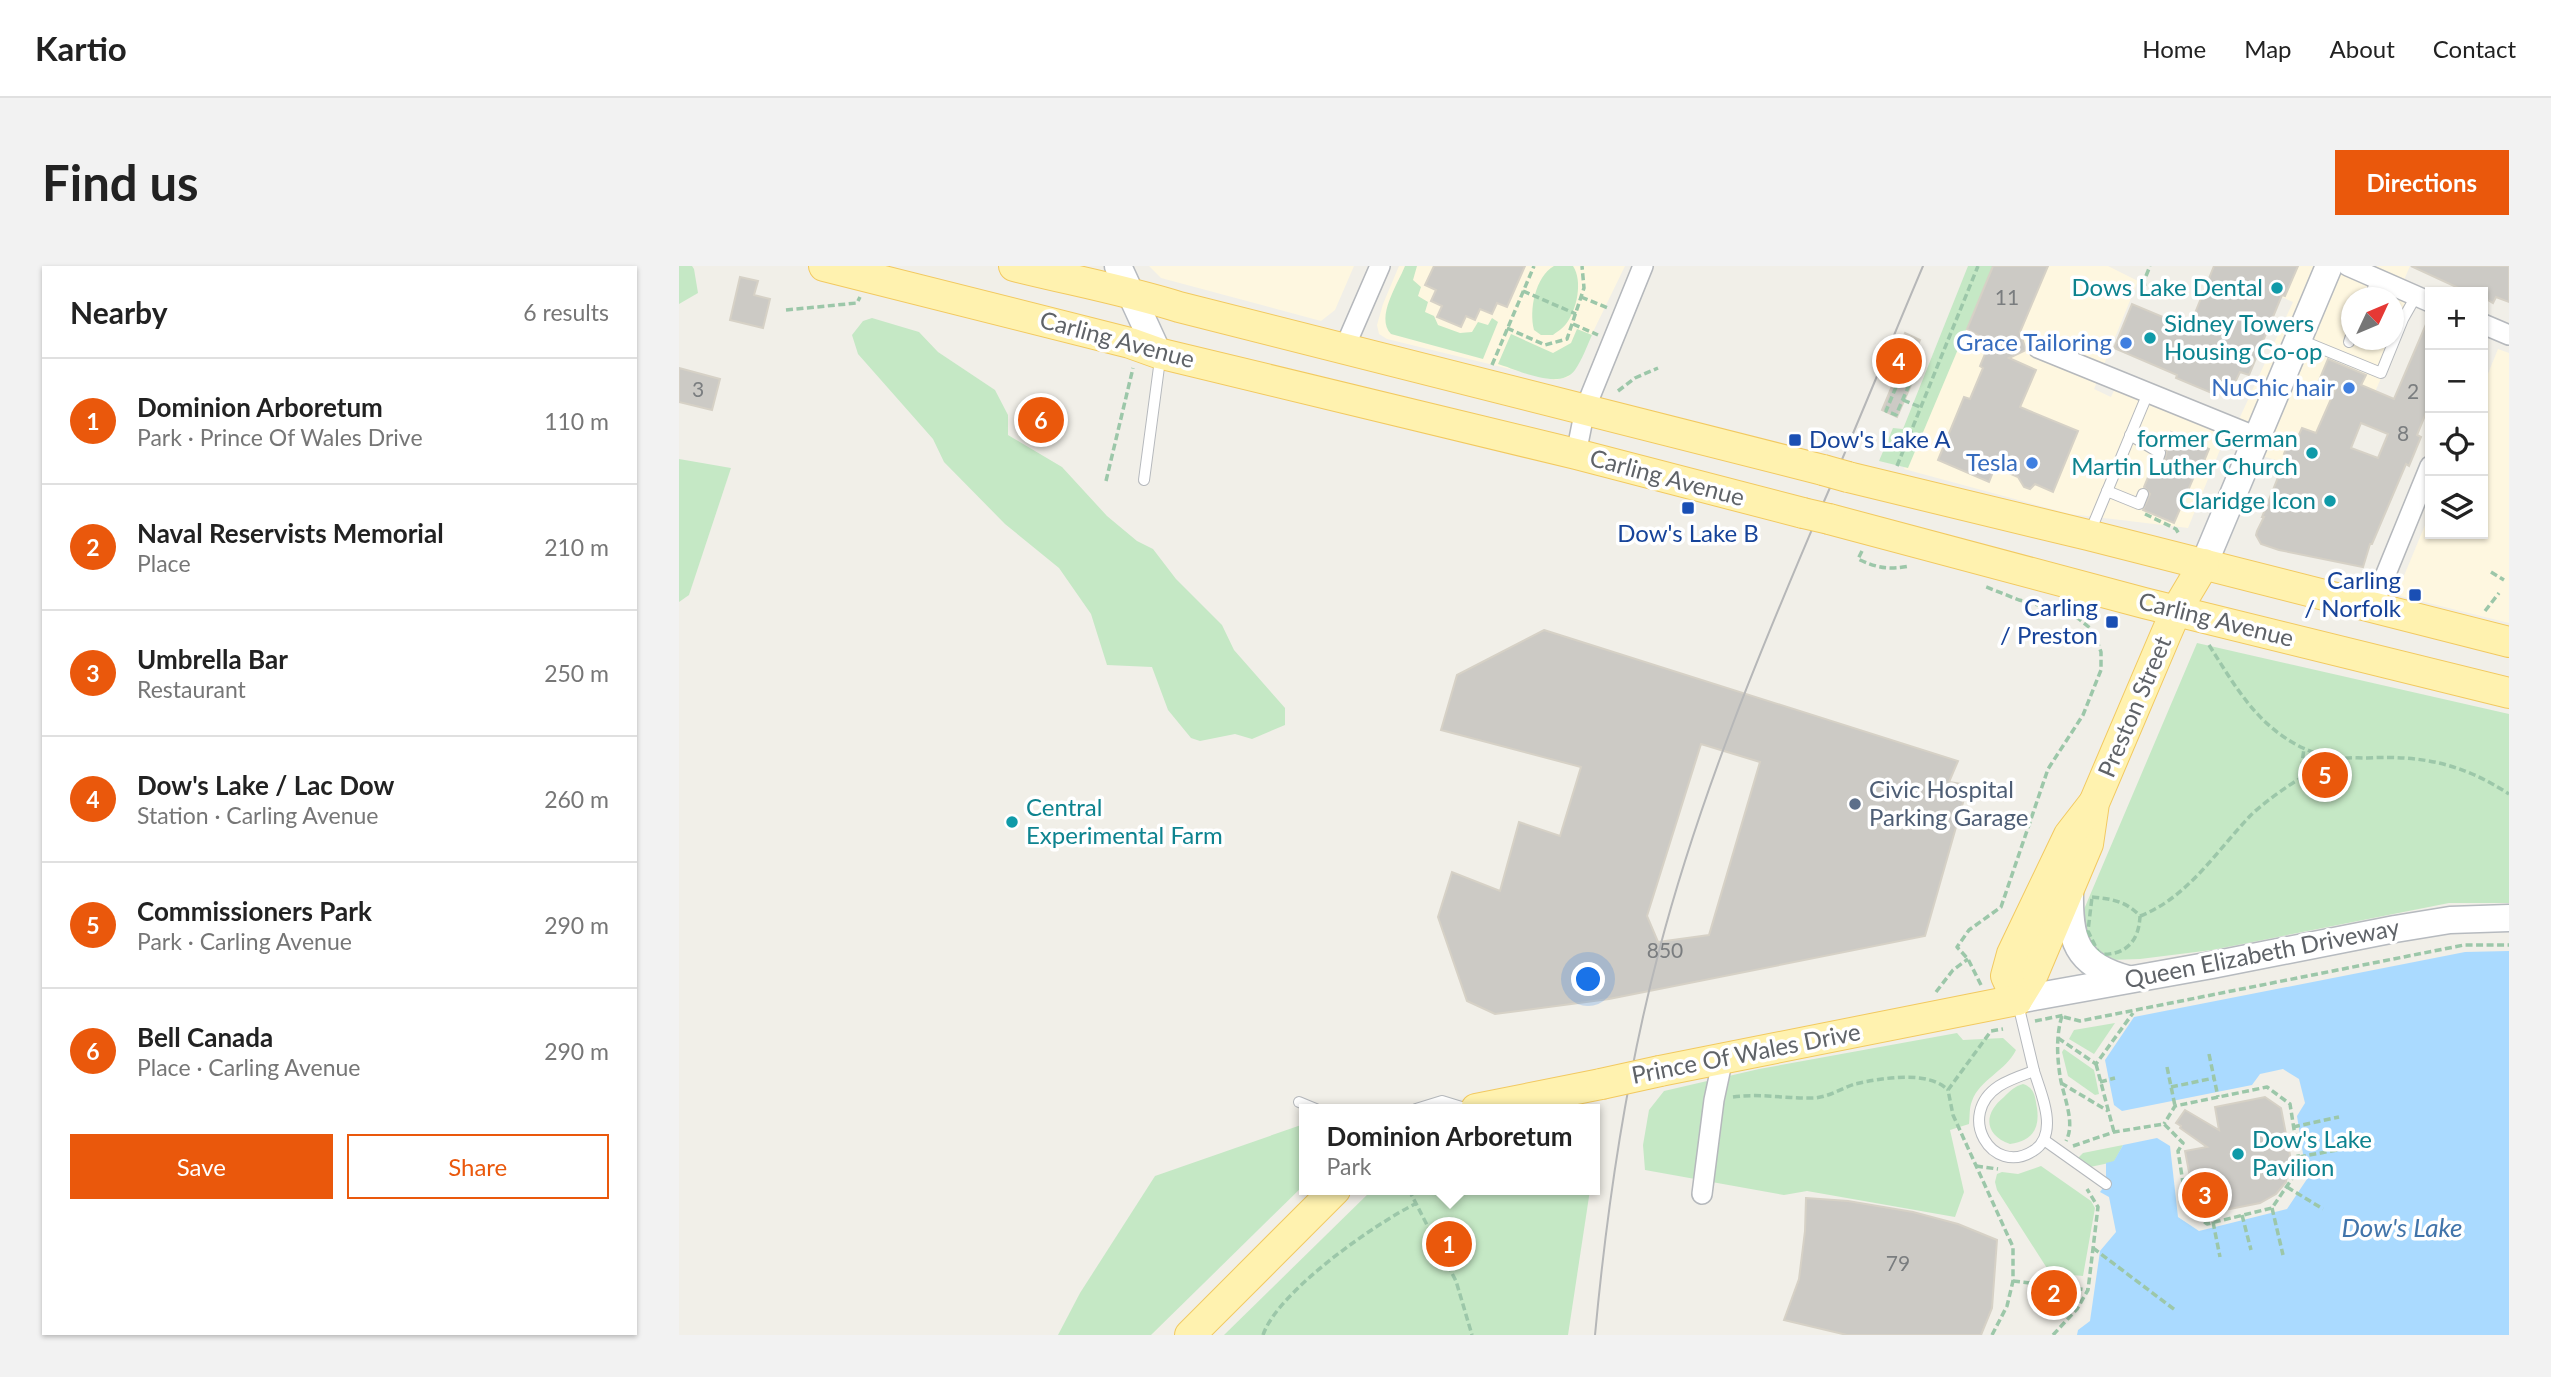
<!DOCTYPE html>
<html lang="en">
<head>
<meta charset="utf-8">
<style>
	body { margin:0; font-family:Lato,sans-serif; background:#f2f2f2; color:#222 }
	.controls { position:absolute; right:21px; top:21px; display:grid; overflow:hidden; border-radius:0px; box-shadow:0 2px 5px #0004 }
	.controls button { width:63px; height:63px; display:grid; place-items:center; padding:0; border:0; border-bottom:2px solid #e0e0e0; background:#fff; color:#222; font:35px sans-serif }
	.compass { position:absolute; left:1662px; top:21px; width:63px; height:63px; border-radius:50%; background:#fff; box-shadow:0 2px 5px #0004; rotate:46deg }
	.you { position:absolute; left:910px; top:714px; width:24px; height:24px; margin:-18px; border:5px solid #fff; border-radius:50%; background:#1a73e8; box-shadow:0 0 0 10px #1a73e833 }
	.badge { display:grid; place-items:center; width:46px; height:46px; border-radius:50%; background:#ea580c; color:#fff; font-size:23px; font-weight:700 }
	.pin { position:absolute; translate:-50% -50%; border:4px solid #fff; box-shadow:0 2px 7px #0006 }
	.popup { position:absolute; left:620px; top:838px; width:301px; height:91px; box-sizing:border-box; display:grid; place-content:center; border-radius:0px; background:#fff; filter:drop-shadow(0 2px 5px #0005); font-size:23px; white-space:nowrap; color:#767676 }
	.popup b { font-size:26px; color:#222 }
	.popup::after { content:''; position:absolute; left:50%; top:100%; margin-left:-14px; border:14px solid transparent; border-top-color:#fff }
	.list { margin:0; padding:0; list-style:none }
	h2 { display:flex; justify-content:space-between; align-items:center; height:91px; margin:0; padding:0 28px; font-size:30px }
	h2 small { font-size:23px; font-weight:400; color:#767676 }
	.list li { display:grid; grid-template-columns:46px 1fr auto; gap:21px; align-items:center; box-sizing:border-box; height:126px; padding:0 28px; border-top:2px solid #e0e0e0 }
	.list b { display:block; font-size:26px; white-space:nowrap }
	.list p { margin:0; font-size:23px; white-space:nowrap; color:#767676 }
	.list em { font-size:23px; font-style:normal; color:#767676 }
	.actions { display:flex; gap:14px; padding:21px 28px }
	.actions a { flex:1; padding:16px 0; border:2px solid #ea580c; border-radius:0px; text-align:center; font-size:24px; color:#ea580c }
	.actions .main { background:#ea580c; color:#fff }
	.icon { flex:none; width:38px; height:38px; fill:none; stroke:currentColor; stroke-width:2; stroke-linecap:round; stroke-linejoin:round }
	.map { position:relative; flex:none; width:1830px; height:1069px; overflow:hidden; border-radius:0px }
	header { display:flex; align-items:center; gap:42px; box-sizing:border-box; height:98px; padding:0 35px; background:#fff; border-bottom:2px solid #e0e0e0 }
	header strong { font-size:33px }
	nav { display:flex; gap:38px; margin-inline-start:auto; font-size:24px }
	.intro { display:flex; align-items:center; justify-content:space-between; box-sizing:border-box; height:168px; padding:0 42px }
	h1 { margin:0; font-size:49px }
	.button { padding:18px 32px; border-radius:0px; background:#ea580c; color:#fff; font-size:24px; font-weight:700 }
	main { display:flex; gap:42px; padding:0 42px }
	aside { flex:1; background:#fff; border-radius:0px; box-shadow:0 2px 5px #0004 }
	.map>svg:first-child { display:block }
</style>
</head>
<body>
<header>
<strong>Kartio</strong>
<nav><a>Home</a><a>Map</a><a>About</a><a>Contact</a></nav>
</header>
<div class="intro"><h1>Find us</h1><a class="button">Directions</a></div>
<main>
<aside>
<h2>Nearby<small>6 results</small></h2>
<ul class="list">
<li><span class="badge">1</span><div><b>Dominion Arboretum</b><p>Park · Prince Of Wales Drive</p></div><em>110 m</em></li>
<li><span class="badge">2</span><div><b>Naval Reservists Memorial</b><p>Place</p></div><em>210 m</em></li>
<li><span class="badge">3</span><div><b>Umbrella Bar</b><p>Restaurant</p></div><em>250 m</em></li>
<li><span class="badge">4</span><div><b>Dow's Lake / Lac Dow</b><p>Station · Carling Avenue</p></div><em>260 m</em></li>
<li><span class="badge">5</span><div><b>Commissioners Park</b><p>Park · Carling Avenue</p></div><em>290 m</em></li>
<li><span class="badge">6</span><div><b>Bell Canada</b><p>Place · Carling Avenue</p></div><em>290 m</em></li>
</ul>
<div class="actions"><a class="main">Save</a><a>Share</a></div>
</aside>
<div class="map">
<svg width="1830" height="1069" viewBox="0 0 1830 1069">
	<rect width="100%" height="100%" fill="#f1efe8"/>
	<g fill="#fef7e0" fill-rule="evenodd">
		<path d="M470 0H675L656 44 642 55 482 12Z"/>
		<path d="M720 0H946L896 103 889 111 876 114 708 73 700 68 698 59 704 38Z"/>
		<path d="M1309 0H1429L1459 15 1415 123 1432 131 1439 116 1556 162 1614 36 1555 10 1559 0H1731L1722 21 1738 29 1657 216 1597 194 1543 179 1509 262 1391 248 1225 203ZM1672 32H1714V74H1672Z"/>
		<path d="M1819 83 1830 87V357L1717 329 1751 247V268H1804V120Z"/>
	</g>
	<g fill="#c5e8c5">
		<path d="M0 0H13L15 3 19 27 0 38Z"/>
		<path d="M726 0H738L734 14 742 21 739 30 749 36 746 46 755 50 759 59 781 67 793 66 799 56 809 59 813 52 819 56 804 93 712 68C696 51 719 18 726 0Z"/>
		<path d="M875 0H894C904 15 898 44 887 58 884 62 878 66 874 69H862L855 64C850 44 856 11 875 0Z"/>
		<path d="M1289 0H1314L1229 202 1200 195 1214 162 1224 163Z"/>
		<path d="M193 52 240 66 259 86 316 124 329 149V169L383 201 428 250 458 275 474 283 497 313 543 359 555 384 606 442V459L573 473 556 468 521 475 512 472 489 444 473 401 428 399 412 348 380 302 326 258 265 196 254 173 179 88 173 69 184 55Z"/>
		<path d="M898 63 913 69C908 80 903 94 896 104 881 125 839 104 819 98L832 68 874 87 892 77Z"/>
		<path d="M0 193 52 202 10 329 0 336Z"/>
		<path d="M1518 377 1830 448V637H1770L1533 684 1461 693 1430 694 1409 680 1403 648Z"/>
		<path d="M1436 757 1415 788 1390 773 1395 764Z"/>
		<path d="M1278 767 1284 774 1324 772 1337 784C1327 805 1301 813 1293 835 1290 842 1291 851 1290 858L1271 864 1285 926 1276 951 1128 925 1105 929 966 904 964 879 970 844 985 825 1080 803Z"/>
		<path d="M1385 783 1415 804 1420 828 1416 829 1389 810 1383 786Z"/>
		<path d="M1344 818C1356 822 1356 831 1358 842 1361 863 1353 875 1331 878 1304 868 1305 847 1325 831 1331 825 1336 820 1344 818Z"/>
		<path d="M625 858V919L472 1069H379L401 1027 476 910Z"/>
		<path d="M1444 879 1435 896 1411 901 1398 893 1404 887Z"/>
		<path d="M1362 900 1412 935 1416 942 1404 1010 1371 1007 1318 924 1316 916 1318 908 1323 906 1339 908Z"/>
		<path d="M693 924H911L889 1069H545Z"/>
	</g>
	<path fill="#aadaff" d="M1830 685V1069H1398L1399 1064 1411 1055 1421 985 1437 966 1430 931 1421 926 1427 918V897L1435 895 1444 879 1478 872 1491 880 1499 951 1520 965 1608 943 1628 913 1618 850 1626 837 1620 813 1604 803 1581 808 1573 819 1443 845 1435 839 1426 794 1455 751 1786 686Z"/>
	<g fill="#cccac5" stroke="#d6d1c6" stroke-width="2" fill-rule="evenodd">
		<path d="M755 0H846L828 41 818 37 813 48 801 43 796 54 787 50 782 61 758 51 763 40 752 35 757 24 746 19Z"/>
		<path d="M1314 0H1369L1341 66 1347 84 1330 92 1357 104 1341 141 1399 165 1374 226 1356 218 1351 223 1345 221 1339 211 1316 201 1310 216 1259 194 1285 131 1291 133 1304 102 1301 100 1311 76 1288 63Z"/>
		<path d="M1535 0H1619L1606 30 1603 29 1570 109 1561 106 1550 129 1537 123 1535 128 1497 112 1498 109 1435 82 1453 38 1510 62Z"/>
		<path d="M1732 0H1830V36L1817 31 1814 37 1804 31V26H1788Z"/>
		<path d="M61 11 79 15 75 29 91 33 84 62 51 54Z"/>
		<path d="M1751 49V137L1738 169 1742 171 1730 200 1727 198 1693 278H1691L1684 301 1600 284 1582 278 1577 269 1578 265 1585 251H1583L1608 189 1605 188 1612 170 1618 173 1623 162 1637 167 1656 124 1639 117 1649 93 1687 109 1682 119 1715 133ZM1682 157 1709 168 1699 192 1672 182Z"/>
		<path d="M1226 67 1241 74 1233 92 1219 85Z"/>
		<path d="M1226 89 1242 96 1218 151 1203 144Z"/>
		<path d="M0 102 41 113 33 144 0 136Z"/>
		<path d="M355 134 377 140 368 175 346 169Z"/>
		<path d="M1492 166 1530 183 1519 210 1516 208 1495 257 1464 244 1471 228 1465 221 1472 204 1478 206 1484 202Z"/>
		<path d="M865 364 1279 495 1270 516 1289 519 1246 670 930 733 816 748 788 735 759 651 773 606 821 625 840 556 881 570 902 501 762 464 778 409ZM1022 478 1081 496 1030 669 979 676 968 650Z"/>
		<path d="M1586 831 1602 842 1611 889 1607 916 1597 928 1581 937 1531 947 1516 937 1506 885 1528 881 1501 862 1502 860 1497 857 1506 844 1540 864 1536 841Z"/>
		<path d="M1127 932 1169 935 1234 946 1279 958 1318 974 1313 1042 1302 1069H1168L1105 1054 1120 1013 1126 965Z"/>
	</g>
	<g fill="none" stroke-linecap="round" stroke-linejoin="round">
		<defs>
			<g id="lane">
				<path d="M1690 32 1698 13"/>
				<path d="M1619 73 1702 107 1724 53 1737 30"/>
				<path d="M1670 76 1672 70"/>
				<path d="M1451 169 1481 187 1477 199"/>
				<path d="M465 214 480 101 479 91"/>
				<path d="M1428 225 1460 238 1464 228"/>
				<path d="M1411 266 1469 127"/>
				<path d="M1339 738 1355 805"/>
				<path d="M1355 805C1360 821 1368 840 1368 857 1368 869 1364 879 1354 885 1313 911 1276 849 1320 820 1331 813 1344 809 1355 805Z"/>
				<path d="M620 836 637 843"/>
				<path d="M737 843 763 835 789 843"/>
				<path d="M1365 874 1427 918"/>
			</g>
			<g id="street">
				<path d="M1669 0 1751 36"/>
				<path d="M1804 58 1830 69"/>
				<path d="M1359 82 1578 171"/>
				<path d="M665 83 701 0"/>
				<path d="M897 188 906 143 964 0"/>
				<path d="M1693 342 1751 200"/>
				<path d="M1023 928 1035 834 1044 792"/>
			</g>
			<g id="secondary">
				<path d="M439 0 479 87"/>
				<path d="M1525 298 1650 0"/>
				<path d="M1391 623C1390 673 1396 699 1449 713"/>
				<path d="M1338 734 1533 699 1716 663 1771 654 1830 652"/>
			</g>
			<g id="primary">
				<path d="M145 0 451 77 479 87 897 188 1124 247"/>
				<path d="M335 0C391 14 446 24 500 41L1144 204"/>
				<path d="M1169 211 1409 269 1830 376"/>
				<path d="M1150 253 1465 337 1830 427"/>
				<path d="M1338 734 1354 708 1409 578 1415 537 1487 368 1497 345 1525 298"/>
				<path d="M1338 734 1327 710 1333 688 1390 569 1414 538"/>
				<path d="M981 805 1338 734"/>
				<path d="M797 843 922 818"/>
				<path d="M511 1069 656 924"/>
			</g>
		</defs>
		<use href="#lane" stroke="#b5b8bc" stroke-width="12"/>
		<use href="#street" stroke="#b5b8bc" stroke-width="22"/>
		<use href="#secondary" stroke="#b6babf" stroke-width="29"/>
		<use href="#primary" stroke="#f2c960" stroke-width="32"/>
		<g stroke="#9cc7a9" stroke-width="3.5" stroke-dasharray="7 3.5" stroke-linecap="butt">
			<path d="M1466 20 1465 15 1471 0"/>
			<path d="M844 25 897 48"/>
			<path d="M902 31 929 42"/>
			<path d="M107 44 178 37 181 31"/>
			<path d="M894 58 919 69"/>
			<path d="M828 62 866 79 888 73 905 22 903 0"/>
			<path d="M1223 93 1227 97 1207 145 1217 149 1234 110 1235 91 1228 88"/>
			<path d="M813 99 855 0"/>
			<path d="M939 125 956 112 979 102"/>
			<path d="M1224 134 1241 141"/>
			<path d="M1218 200 1299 0"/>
			<path d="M427 215 454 102"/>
			<path d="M1466 248 1497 263 1500 268"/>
			<path d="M1183 285 1179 293C1198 302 1210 304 1230 300"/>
			<path d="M1812 306 1825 314"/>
			<path d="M1806 345 1820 327"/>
			<path d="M1530 379C1556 420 1578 460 1624 482 1635 487 1649 490 1660 493"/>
			<path d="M1621 513 1625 482"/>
			<path d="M1413 631C1433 633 1447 635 1461 650 1460 676 1446 690 1420 688L1409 665Z"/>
			<path d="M1461 650C1508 632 1537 586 1571 550 1589 532 1637 499 1661 493 1669 491 1679 492 1688 492 1743 489 1784 498 1830 528"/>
			<path d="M1302 719 1289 693 1278 681 1290 664 1322 641 1369 503 1404 449 1422 404V386L1417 372 1411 362 1400 353 1390 347 1340 334 1305 320"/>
			<path d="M1257 726 1274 704 1289 693"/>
			<path d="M1383 750C1377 769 1378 790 1381 810 1384 830 1397 856 1387 875"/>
			<path d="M1385 751 1401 755 1785 679H1830"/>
			<path d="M1356 755 1386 749"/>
			<path d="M1379 772 1417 798 1454 747"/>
			<path d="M1530 788 1539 831"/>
			<path d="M1417 798 1435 866"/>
			<path d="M1488 801 1496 840"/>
			<path d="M1421 816 1436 812"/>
			<path d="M1382 817 1429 845"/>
			<path d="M1492 821 1535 812"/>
			<path d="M1054 831C1082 827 1108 833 1135 832 1150 831 1163 822 1176 818 1203 812 1249 804 1269 824"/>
			<path d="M1614 861 1660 851"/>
			<path d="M1394 880 1435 866 1485 858 1504 877 1499 885 1508 942 1528 958 1593 942 1621 901 1611 838 1588 821 1496 840 1485 858"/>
			<path d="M1620 891 1663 883"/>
			<path d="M1297 900 1319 903"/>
			<path d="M1608 921 1644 943"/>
			<path d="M730 924 777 1015 793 1069"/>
			<path d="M1593 942 1604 989"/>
			<path d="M1563 949 1572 984"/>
			<path d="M1534 956 1541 991"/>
			<path d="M1414 982 1496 1044"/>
			<path d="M1334 1015 1409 1024"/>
			<path d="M584 1069C599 1025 697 957 738 937"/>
			<path d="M1313 1069 1328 1040 1334 1015V981L1274 849 1269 824 1312 765 1324 763"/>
			<path d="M1374 1069 1398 1043 1409 1024 1419 941 1408 923"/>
		</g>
		<use href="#lane" stroke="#fff" stroke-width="10"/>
		<use href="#street" stroke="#fff" stroke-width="19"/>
		<use href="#secondary" stroke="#fff" stroke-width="26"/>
		<use href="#primary" stroke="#fff2af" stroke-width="30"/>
		<path stroke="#b6b7b8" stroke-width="2" d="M916 1069C928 940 947 810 980 685 1020 532 1081 385 1143 240 1178 160 1210 80 1244 0"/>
		<defs>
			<g id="primary-bridge">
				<path d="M1144 204 1169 211"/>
				<path d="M1124 247 1150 253"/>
				<path d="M922 818 981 805"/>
			</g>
		</defs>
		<use href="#primary-bridge" stroke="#f2c960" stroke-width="32" stroke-linecap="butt"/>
		<use href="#primary-bridge" stroke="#fff2af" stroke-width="30"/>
	</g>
	<g fill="#0f9aa8" stroke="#fff" stroke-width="2.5">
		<circle cx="1598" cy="22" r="7"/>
		<circle cx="1471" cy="72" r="7"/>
		<circle cx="1633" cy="187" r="7"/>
		<circle cx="1651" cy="235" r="7"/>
		<circle cx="333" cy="556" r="7"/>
		<circle cx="1559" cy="888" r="7"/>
	</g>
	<g fill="#3f7fe0" stroke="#fff" stroke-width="2.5">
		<circle cx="1447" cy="77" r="7"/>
		<circle cx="1670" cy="122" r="7"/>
		<circle cx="1353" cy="197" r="7"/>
	</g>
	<g fill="#1a4fb4" stroke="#fff" stroke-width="2.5">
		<rect x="1109" y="167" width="14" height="14" rx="3.5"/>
		<rect x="1002" y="235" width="14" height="14" rx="3.5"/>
		<rect x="1729" y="322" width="14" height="14" rx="3.5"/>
		<rect x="1426" y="349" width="14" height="14" rx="3.5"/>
	</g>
	<circle fill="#5c6f8a" stroke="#fff" stroke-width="2.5" cx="1176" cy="538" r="7"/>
	<g text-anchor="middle" stroke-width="7" stroke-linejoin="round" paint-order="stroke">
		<g font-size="21" fill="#7a7d7f">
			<text x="1328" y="39">11</text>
			<text x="19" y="131">3</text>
			<text x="1734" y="133">2</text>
			<text x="1724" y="175">8</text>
			<text x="986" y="692">850</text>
			<text x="1219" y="1005">79</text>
		</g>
		<g font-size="24" fill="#0d838f" stroke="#fff" text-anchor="end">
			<text x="1584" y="30">Dows Lake Dental</text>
			<text x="1485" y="66" text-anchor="start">Sidney Towers<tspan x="1485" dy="28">Housing Co-op</tspan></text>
			<text x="1619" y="181">former German<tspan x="1619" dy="28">Martin Luther Church</tspan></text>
			<text x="1637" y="243">Claridge Icon</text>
			<text x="347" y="550" text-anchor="start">Central<tspan x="347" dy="28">Experimental Farm</tspan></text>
			<text x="1573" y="882" text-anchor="start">Dow's Lake<tspan x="1573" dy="28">Pavilion</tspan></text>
		</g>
		<g font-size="24" fill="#5f6368" stroke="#fff">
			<text transform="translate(438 74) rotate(15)" y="8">Carling Avenue</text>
			<text transform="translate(988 212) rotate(15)" y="8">Carling Avenue</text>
			<text transform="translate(1537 354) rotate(14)" y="8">Carling Avenue</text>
			<text transform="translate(1456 441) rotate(-67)" y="8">Preston Street</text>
			<text transform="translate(1583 688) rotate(-11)" y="8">Queen Elizabeth Driveway</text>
			<text transform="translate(1067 788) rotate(-11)" y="8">Prince Of Wales Drive</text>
		</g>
		<g font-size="24" fill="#366cbe" stroke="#fff" text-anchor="end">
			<text x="1433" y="85">Grace Tailoring</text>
			<text x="1656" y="130">NuChic hair</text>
			<text x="1339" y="205">Tesla</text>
		</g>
		<g font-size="24" fill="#164399" stroke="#fff" text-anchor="end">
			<text x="1130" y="182" text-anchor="start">Dow's Lake A</text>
			<text x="1009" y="276" text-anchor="middle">Dow's Lake B</text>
			<text x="1722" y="323">Carling<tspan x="1722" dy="28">/ Norfolk</tspan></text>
			<text x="1419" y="350">Carling<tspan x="1419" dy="28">/ Preston</tspan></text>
		</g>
		<g font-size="24" fill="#4e5e75" stroke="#fff" text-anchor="start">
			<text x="1190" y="532">Civic Hospital<tspan x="1190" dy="28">Parking Garage</tspan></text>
		</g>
		<g font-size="26" font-style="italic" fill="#4174aa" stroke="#fff">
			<text x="1723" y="971">Dow's Lake</text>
		</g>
	</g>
</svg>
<div class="controls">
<button>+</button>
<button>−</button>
<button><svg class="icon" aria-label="locate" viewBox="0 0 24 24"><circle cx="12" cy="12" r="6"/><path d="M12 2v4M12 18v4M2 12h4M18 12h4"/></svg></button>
<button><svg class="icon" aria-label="layers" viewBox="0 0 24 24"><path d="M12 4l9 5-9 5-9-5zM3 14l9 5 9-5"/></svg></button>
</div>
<svg class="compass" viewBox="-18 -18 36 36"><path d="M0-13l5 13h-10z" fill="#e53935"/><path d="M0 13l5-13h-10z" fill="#767676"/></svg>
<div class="you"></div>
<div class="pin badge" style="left:770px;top:978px">1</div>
<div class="popup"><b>Dominion Arboretum</b>Park</div>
<div class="pin badge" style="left:1375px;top:1027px">2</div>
<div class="pin badge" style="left:1526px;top:929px">3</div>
<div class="pin badge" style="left:1220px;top:95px">4</div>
<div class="pin badge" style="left:1646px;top:509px">5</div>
<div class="pin badge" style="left:362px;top:154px">6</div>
</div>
</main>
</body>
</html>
